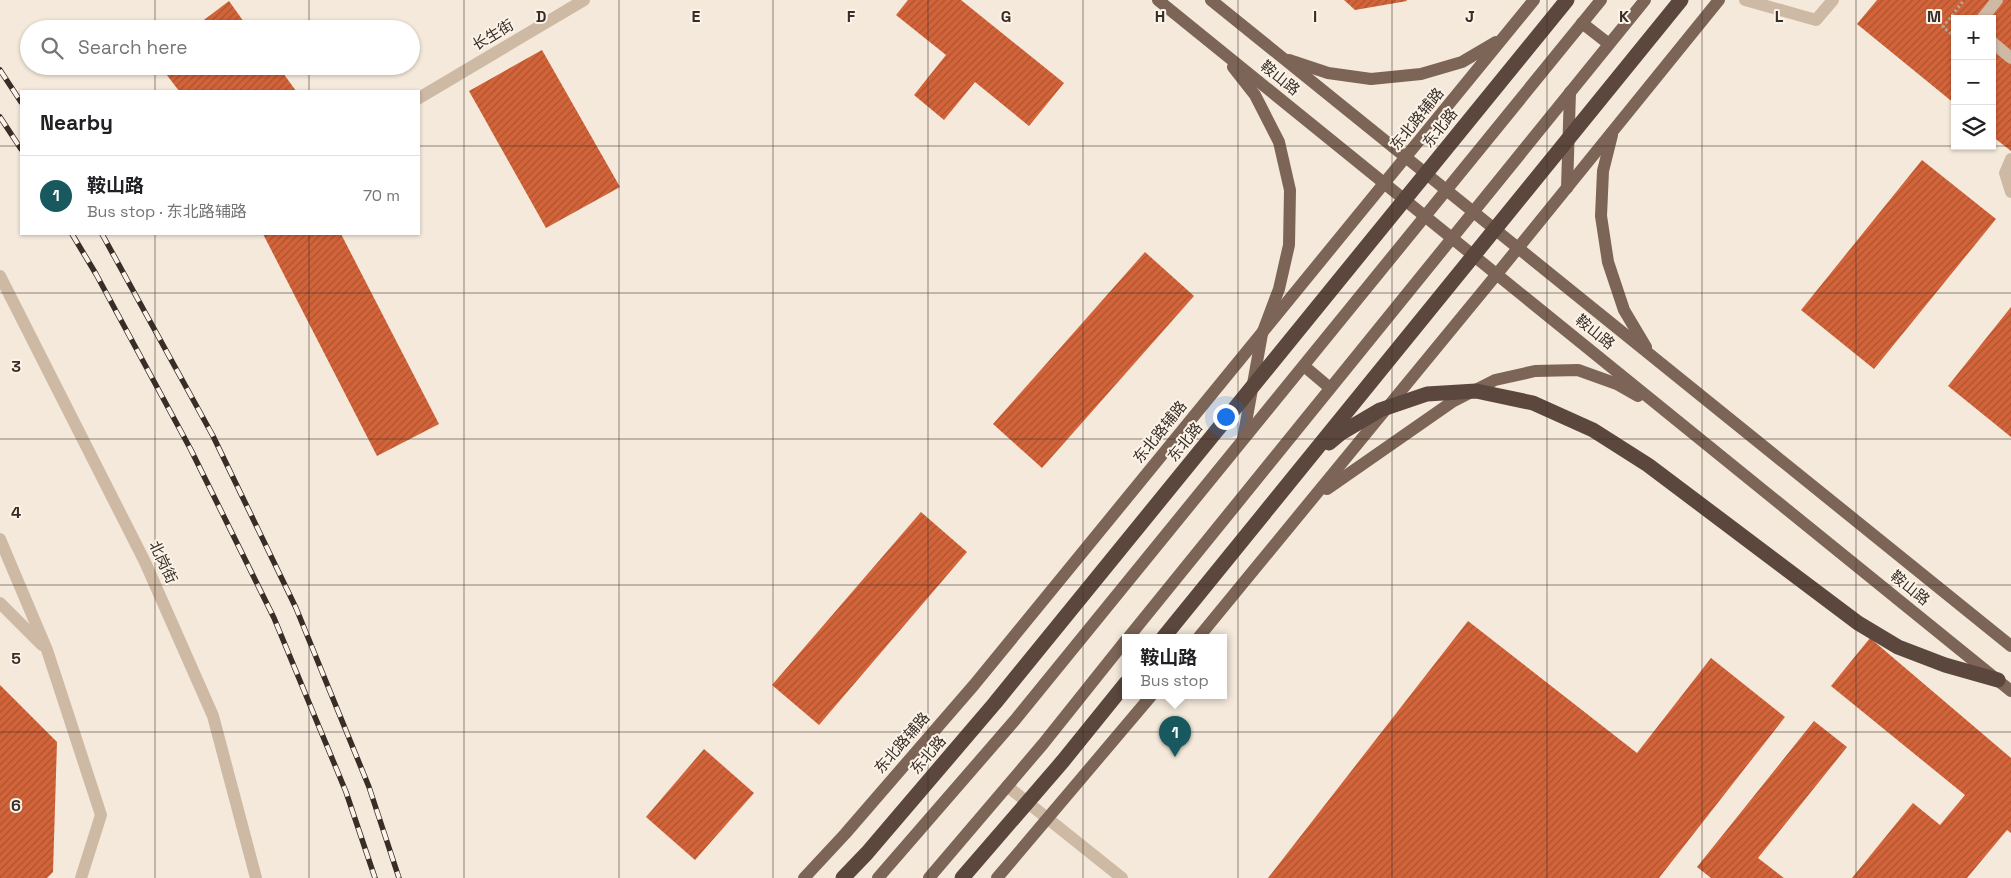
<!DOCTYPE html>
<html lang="en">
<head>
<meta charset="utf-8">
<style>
	body { margin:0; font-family:"Space Grotesk","Noto Sans SC",sans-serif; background:#f2f2f2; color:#202124 }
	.controls { position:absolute; right:15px; top:15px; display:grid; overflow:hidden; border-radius:0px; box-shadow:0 1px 4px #0004 }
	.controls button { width:45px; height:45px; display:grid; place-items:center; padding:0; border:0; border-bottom:1px solid #e0e0e0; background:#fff; color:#202124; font:25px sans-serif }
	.you { position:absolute; left:1225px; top:416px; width:18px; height:18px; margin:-12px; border:4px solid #fff; border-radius:50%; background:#1a73e8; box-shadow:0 0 0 8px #1a73e833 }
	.badge { display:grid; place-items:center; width:32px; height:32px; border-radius:50%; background:#18585f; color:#fff; font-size:16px; font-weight:700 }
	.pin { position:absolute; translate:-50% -41px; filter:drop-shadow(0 1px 2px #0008) }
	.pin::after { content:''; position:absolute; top:26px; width:18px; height:15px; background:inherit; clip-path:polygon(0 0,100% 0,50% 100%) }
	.popup { position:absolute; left:1122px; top:634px; width:105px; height:65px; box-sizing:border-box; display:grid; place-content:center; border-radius:0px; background:#fff; filter:drop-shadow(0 1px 4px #0005); font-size:16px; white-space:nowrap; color:#757577 }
	.popup b { font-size:19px; color:#202124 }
	.popup::after { content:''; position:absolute; left:50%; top:100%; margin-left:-10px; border:10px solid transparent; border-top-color:#fff }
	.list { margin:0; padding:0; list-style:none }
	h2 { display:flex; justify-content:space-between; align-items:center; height:65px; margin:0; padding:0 20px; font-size:21px }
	h2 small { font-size:16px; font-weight:400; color:#757577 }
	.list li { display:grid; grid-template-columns:32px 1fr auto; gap:15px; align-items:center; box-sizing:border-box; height:80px; padding:0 20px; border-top:1px solid #e0e0e0 }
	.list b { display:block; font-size:19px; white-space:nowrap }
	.list p { margin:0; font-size:16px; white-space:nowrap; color:#757577 }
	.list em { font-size:16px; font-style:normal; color:#757577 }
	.icon { flex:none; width:28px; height:28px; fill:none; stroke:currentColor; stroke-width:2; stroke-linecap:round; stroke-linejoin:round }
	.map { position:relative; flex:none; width:2011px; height:878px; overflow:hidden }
	.search { position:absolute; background:#fff; box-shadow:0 1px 4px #0004; left:20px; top:20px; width:400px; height:55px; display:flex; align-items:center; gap:12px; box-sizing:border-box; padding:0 18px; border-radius:28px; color:#757577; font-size:19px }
	.panel { position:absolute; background:#fff; box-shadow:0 1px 4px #0004; left:20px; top:90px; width:400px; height:145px; border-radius:0px }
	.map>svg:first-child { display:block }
</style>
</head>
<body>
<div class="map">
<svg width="2011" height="878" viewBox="0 0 2011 878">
	<defs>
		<pattern id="building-hatch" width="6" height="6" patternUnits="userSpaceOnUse" patternTransform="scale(1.25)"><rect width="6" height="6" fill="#d3643a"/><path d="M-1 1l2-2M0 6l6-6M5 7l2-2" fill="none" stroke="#ac5331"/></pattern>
	</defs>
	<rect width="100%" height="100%" fill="#f4e9da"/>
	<g fill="url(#building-hatch)">
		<path d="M908 0H961L1064 83 1029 126 975 82 944 120 914 95 946 55 896 15Z"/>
		<path d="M1344 0H1406L1407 1 1355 10Z"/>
		<path d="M1877 0H2011V151L1992 136V19H1955V104L1857 24Z"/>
		<path d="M229 1 249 29H192Z"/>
		<path d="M542 50 620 187 546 228 469 91Z"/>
		<path d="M160 66H278L296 91H179Z"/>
		<path d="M1922 160 1996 219 1874 369 1801 310Z"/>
		<path d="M263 234H341L439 424 377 456Z"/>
		<path d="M1145 252 1194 296 1042 468 993 424Z"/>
		<path d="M2011 307V437L1948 386Z"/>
		<path d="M921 512 967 552 819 725 772 685Z"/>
		<path d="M1468 621 1637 753 1711 658 1785 717 1659 878H1268Z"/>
		<path d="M1870 638 2011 758V833L2007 830 1967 878H1852L1913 803 1940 825 1965 795 1831 686Z"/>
		<path d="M0 685 57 742 53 872 47 878H0Z"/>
		<path d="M1814 721 1847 747 1758 858 1784 878H1711L1697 867Z"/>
		<path d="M704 749 754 793 695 860 646 817Z"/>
	</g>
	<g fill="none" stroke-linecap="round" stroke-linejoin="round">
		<path stroke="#baa38f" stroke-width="3" stroke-dasharray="2.5 2.5" stroke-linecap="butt" d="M1955 37 1943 27 1964 0"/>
		<g stroke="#ceb9a5" stroke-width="12">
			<path d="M1745 0 1816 20 1833 0"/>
			<path d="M1982 19 1997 0"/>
			<path d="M1992 42 2011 58"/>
			<path d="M419 98 584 0"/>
			<path d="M2011 159 2005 173 2011 192"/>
			<path d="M0 276 145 562 213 716 256 878"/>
			<path d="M0 539 47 650 101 815 81 878"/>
			<path d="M0 603 42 645"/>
			<path d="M1007 786 1122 878"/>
		</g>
		<g stroke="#7c6456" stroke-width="12">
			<path d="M1158 0 2011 691"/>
			<path d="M1211 0 2011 646"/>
			<path d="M1582 23 1609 44"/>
			<path d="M1289 60 1328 73 1371 79 1421 74 1462 62 1496 42"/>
			<path d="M1233 67 1255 95 1279 142 1290 190 1289 245 1279 289 1262 334 1243 439"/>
			<path d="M1612 135 1603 171 1601 216 1608 262 1624 310 1646 347"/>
			<path d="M1567 188 1570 92"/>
			<path d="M1304 366 1330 388"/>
			<path d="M1327 489 1452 402 1495 380 1535 371 1578 370 1617 384 1638 396"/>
			<path d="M1128 638 1645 0"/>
			<path d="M1198 638 1497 274 1719 0"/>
			<path d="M804 878 845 834 974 685 1534 0"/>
			<path d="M878 878 1015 720 1601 0"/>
			<path d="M929 878 1043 744 1126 640"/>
			<path d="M997 878 1151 696"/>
		</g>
		<g stroke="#5b473d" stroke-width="15">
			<path d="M1329 443 1341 433 1380 410 1427 394 1476 391 1533 403 1593 430 1648 465 1858 623 1898 647 1945 665 1998 680"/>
			<path d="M1163 638 1681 0"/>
			<path d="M843 878 867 853 995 703 1567 0"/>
			<path d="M962 878 1063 761 1126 683"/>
		</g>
		<defs>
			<g id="rail">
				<path d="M0 70 21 102"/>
				<path d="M0 117 21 149"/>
				<path d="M72 234 96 274 191 450 274 618 346 792 375 878"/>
				<path d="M102 234 213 436 296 608 369 787 399 878"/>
			</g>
		</defs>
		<use href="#rail" stroke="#392d27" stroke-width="5.5"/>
		<use href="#rail" stroke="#fbf3e7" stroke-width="4" stroke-dasharray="11" stroke-linecap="butt"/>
	</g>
	<path fill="none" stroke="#392d27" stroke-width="1" stroke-opacity="0.55" d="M155 0V29M309 0V29M464 0V878M619 0V878M773 0V878M928 0V878M1083 0V878M1238 0V878M1392 0V878M1547 0V878M1702 0V878M1856 0V878M155 66V91M309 66V91M0 146H21M419 146H2011M155 234V878M309 234V878M0 293H2011M0 439H2011M0 585H2011M0 732H2011"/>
	<g text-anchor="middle" stroke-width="4" stroke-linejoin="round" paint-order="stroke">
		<g font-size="15" fill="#392d27" stroke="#fbf3e7">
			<text transform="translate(493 35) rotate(-31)" y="5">长生街</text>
			<text transform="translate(1280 78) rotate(39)" y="5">鞍山路</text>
			<text transform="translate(1417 119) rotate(-51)" y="5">东北路辅路</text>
			<text transform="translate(1440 128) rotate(-51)" y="5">东北路</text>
			<text transform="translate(1595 332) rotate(39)" y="5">鞍山路</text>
			<text transform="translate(1160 432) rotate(-51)" y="5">东北路辅路</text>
			<text transform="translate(1185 442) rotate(-51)" y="5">东北路</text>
			<text transform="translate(163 562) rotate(65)" y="5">北岗街</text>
			<text transform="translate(1910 588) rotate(39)" y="5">鞍山路</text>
			<text transform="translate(902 743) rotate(-49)" y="5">东北路辅路</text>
			<text transform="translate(928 755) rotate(-49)" y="5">东北路</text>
		</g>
	</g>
	<g font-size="16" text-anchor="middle" font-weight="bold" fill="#392d27" stroke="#fbf3e7" stroke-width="4" stroke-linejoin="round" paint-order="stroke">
		<text x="541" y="22">D</text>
		<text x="696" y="22">E</text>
		<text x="851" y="22">F</text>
		<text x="1006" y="22">G</text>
		<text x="1160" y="22">H</text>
		<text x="1315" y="22">I</text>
		<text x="1470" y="22">J</text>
		<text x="1624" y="22">K</text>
		<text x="1779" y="22">L</text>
		<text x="1934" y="22">M</text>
		<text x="16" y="372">3</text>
		<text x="16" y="518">4</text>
		<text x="16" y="664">5</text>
		<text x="16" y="811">6</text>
	</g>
</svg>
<div class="controls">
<button>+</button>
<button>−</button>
<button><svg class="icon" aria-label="layers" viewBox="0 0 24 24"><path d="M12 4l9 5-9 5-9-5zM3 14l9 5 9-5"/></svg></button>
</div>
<div class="you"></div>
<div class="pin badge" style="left:1175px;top:757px">1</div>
<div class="popup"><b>鞍山路</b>Bus stop</div>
<div class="search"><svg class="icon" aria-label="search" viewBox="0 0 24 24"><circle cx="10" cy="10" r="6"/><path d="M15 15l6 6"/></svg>Search here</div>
<section class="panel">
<h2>Nearby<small></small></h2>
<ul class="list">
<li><span class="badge">1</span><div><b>鞍山路</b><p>Bus stop · 东北路辅路</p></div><em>70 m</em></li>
</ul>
</section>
</div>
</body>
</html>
